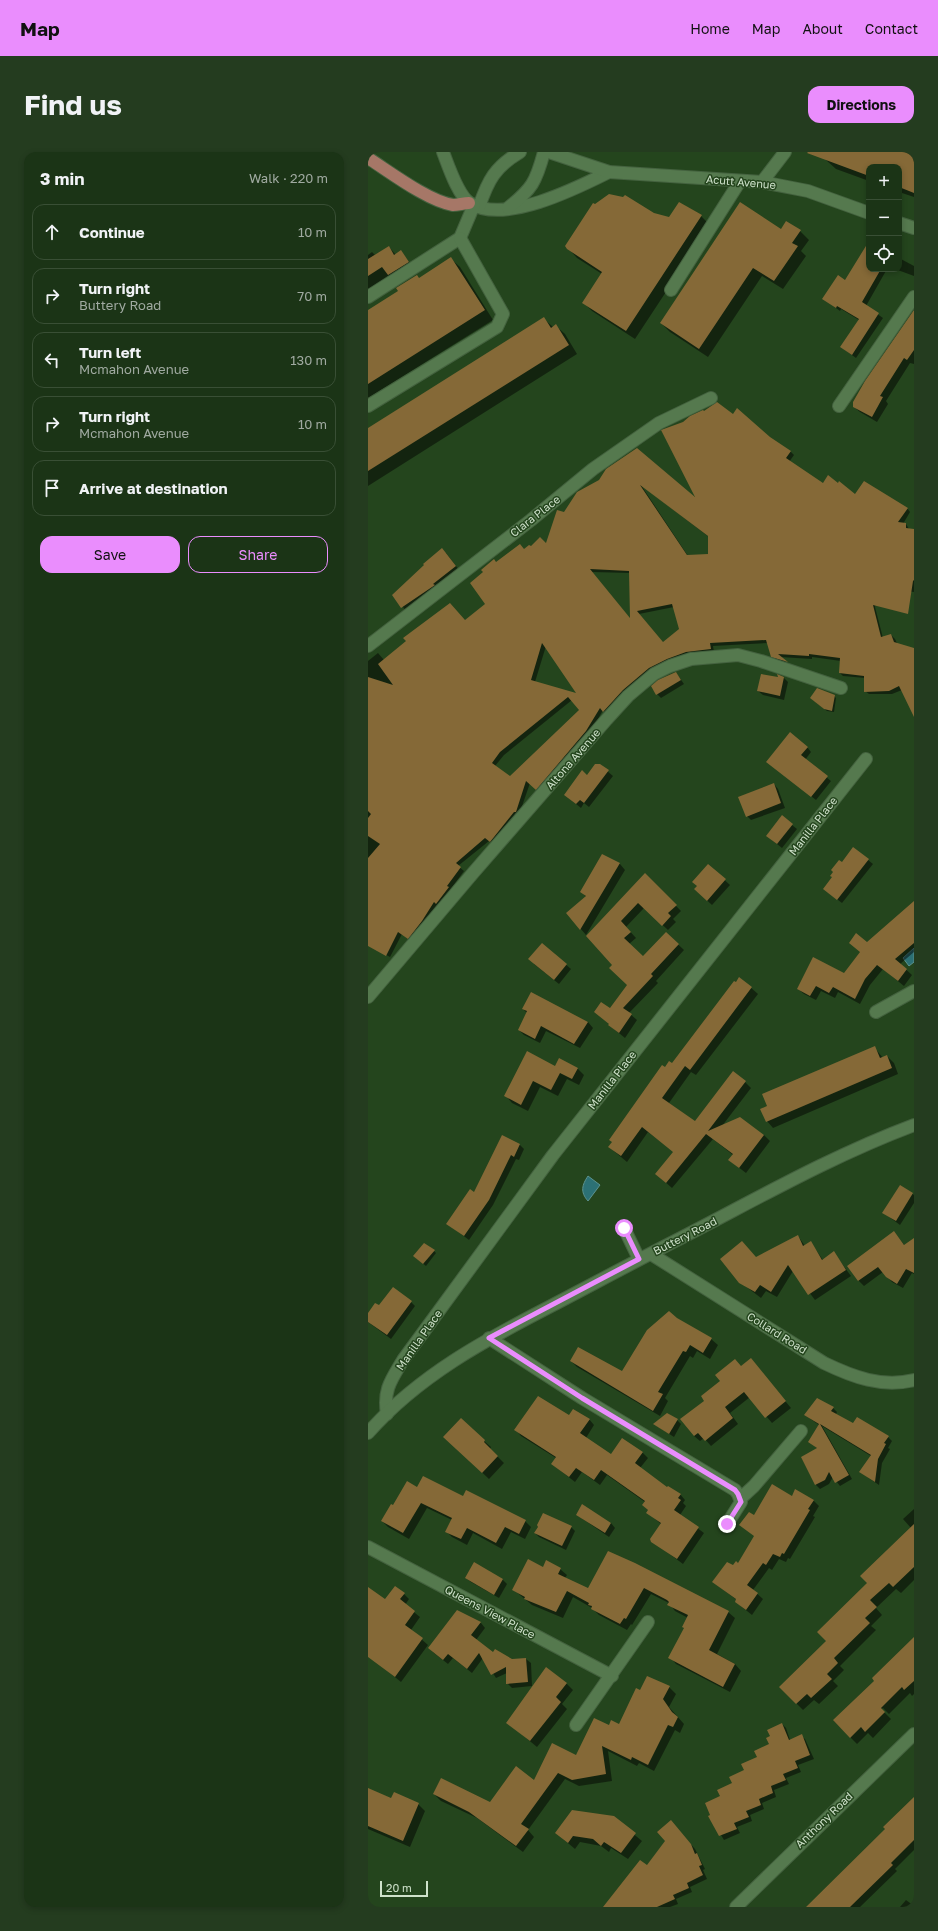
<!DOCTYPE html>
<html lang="en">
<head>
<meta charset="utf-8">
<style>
	body { margin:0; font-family:"Golos Text",sans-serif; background:#243c1f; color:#f1f3f6 }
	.controls { position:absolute; right:12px; top:12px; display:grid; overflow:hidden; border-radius:8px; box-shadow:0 2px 6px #0003 }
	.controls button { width:36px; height:36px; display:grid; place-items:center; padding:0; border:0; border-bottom:1px solid #394f35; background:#1b3416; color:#f1f3f6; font:20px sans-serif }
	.scale { position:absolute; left:12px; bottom:10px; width:48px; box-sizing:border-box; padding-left:4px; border:2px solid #cfe2cb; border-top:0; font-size:11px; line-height:14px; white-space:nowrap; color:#cfe2cb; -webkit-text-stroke:3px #24451d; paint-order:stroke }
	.stop { position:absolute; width:12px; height:12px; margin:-9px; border:3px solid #ea8dfd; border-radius:50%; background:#fff }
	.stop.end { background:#ea8dfd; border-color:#fff; box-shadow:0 1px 4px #0008 }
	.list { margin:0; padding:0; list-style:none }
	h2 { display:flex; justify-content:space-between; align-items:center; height:52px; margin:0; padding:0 16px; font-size:17px }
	h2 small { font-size:13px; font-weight:400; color:#a0aaa1 }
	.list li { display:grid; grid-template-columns:26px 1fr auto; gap:12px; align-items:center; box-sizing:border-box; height:56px; margin:0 8px 8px; padding:0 8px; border:1px solid #394f35; border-radius:12px }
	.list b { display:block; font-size:15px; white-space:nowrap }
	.list p { margin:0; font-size:13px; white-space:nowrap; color:#a0aaa1 }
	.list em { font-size:13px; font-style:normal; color:#a0aaa1 }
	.actions { display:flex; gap:8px; padding:12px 16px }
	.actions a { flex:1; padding:9px 0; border:1px solid #ea8dfd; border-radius:12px; text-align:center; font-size:14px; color:#ea8dfd }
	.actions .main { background:#ea8dfd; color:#111 }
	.icon { flex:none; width:22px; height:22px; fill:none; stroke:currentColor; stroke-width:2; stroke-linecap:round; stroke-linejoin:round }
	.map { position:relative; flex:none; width:546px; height:1755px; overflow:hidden; border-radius:12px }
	header { display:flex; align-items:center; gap:24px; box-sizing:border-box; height:56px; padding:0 20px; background:#ea8dfd; color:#111 }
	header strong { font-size:19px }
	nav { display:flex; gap:22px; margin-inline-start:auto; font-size:14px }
	.intro { display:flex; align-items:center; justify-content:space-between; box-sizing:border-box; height:96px; padding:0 24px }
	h1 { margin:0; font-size:28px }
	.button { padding:10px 18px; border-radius:12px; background:#ea8dfd; color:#111; font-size:14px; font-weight:700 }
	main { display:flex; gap:24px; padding:0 24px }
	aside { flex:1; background:#1b3416; border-radius:12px; box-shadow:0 2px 6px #0003 }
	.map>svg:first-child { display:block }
</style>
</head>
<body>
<header>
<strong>Map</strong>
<nav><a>Home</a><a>Map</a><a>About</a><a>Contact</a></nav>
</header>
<div class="intro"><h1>Find us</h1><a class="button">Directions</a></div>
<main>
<aside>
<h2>3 min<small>Walk · 220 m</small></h2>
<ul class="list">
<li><svg class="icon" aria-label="ahead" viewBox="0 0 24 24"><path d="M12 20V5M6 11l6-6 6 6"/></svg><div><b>Continue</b></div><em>10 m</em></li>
<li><svg class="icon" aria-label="right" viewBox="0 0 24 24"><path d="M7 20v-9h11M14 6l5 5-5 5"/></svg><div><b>Turn right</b><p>Buttery Road</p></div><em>70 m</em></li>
<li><svg class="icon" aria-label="left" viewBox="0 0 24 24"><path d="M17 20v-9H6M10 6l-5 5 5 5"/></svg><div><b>Turn left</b><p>Mcmahon Avenue</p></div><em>130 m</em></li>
<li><svg class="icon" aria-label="right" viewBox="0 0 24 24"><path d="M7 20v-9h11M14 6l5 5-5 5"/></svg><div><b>Turn right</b><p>Mcmahon Avenue</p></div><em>10 m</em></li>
<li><svg class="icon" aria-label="arrive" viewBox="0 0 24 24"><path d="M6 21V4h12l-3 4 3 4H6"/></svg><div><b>Arrive at destination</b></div></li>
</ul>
<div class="actions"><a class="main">Save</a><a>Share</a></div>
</aside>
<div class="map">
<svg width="546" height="1755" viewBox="0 0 546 1755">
	<rect width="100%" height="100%" fill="#24451d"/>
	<g fill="#2c7175" stroke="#5d938f">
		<path d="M546 796V810L541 814 535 806Z"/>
		<path d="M220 1024 232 1033 220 1049C212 1040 214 1033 220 1024Z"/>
	</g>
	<g fill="#0007" fill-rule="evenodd">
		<path d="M449 0H546V45L531 40V15H501V29L468 17Z"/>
		<path d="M285 62 301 66 333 64 342 73 267 187 224 159 216 151 234 122 209 106 200 96Z"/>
		<path d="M413 78 432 79 441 88 433 99 438 104 415 137 394 124 340 205 302 180 293 171Z"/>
		<path d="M501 94V117H519L498 154 515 166 488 206 473 195 491 168 473 157 472 159 456 147 477 129Z"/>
		<path d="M21 95 28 103 33 100 48 119 29 131 21 124 0 137V103L4 100 7 103Z"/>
		<path d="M531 106 546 114V124L527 117H531Z"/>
		<path d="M83 107 92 115 125 168 0 246V159Z"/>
		<path d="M546 160V212L542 211 518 249 520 252 509 270 492 260 486 255Z"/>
		<path d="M176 167 185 175 188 174 197 182 209 202 0 334V277Z"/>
		<path d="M366 263 422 299 426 303 421 310 455 332 487 343 539 356 542 360 535 372H538L541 377 546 378V440L511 436 507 455 515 486 523 483 527 487 546 527V548L534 538 524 542H501L497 539V526L475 524 472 521 473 509 444 505V507L412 505 420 512 408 508 404 504 400 491 345 494 346 500 321 503 239 562 235 558 221 583 171 640 162 631 151 663 126 693 121 689 90 714 96 719 82 738 83 739 72 754 70 753 57 773 43 789 34 782 22 805 0 793V509L10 501 16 508 97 470 119 452 129 411 156 398 179 392 196 361 232 328 239 318 330 349ZM273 333 341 385V403L320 404ZM224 420 262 421 263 468ZM306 455 312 477 295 491 271 462ZM178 494 210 543 167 530ZM204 548 213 558 142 625 127 614 136 603Z"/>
		<path d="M78 401 91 418 38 459 26 443Z"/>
		<path d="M308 521 316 532 293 546 289 542Z"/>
		<path d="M416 526 420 530 416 548 395 543 390 539Z"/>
		<path d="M466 544 468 546 466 560 459 559 445 548Z"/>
		<path d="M439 595 443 600 437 608 463 629 448 648 404 614Z"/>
		<path d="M232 613 245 624 221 655 216 651 213 656 197 643Z"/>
		<path d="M406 632 410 637 417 656 383 668 379 664Z"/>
		<path d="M424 673 429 677 414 696 404 688Z"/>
		<path d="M234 703 252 712 257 718 218 783 200 762 218 745 214 740Z"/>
		<path d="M500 708 505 712 474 751 461 741 474 711Z"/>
		<path d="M340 713 362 733 344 753 332 742 330 734Z"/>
		<path d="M277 722 313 759 305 767 308 770 300 778 276 756 258 775 268 786 261 792 275 806 298 781 316 798 288 829 290 831 261 861 269 868 257 886 241 873 243 857 260 833 245 813 219 784Z"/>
		<path d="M546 751V800L532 812 544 823 536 834 515 817 502 833 492 852 470 840 467 846 453 839 448 848 436 842 430 837 476 822 499 791Z"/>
		<path d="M174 792 203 817 191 832 166 812Z"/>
		<path d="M372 826 390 842 328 923 323 920 301 951 327 970 377 930 383 936 354 974 396 983 402 989 378 1021 361 1008 365 1003 345 987 304 1036 288 1022 306 1000 280 980 259 1010 241 995 297 916 304 912Z"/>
		<path d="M155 857 220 870 225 876 212 896 178 879 172 891 156 883 151 878 159 861Z"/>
		<path d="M506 895 515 906 519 904 526 911 530 922 405 976 399 969 400 954Z"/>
		<path d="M188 915 210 917 216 923 211 933 199 927 190 944 172 935 160 959 144 951 138 944Z"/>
		<path d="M135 985 152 993 156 997 151 1008 148 1007 125 1053 101 1088 80 1072 107 1041Z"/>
		<path d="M532 1034 546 1043V1051L532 1073 516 1061Z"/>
		<path d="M526 1080 537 1094 546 1095V1122L544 1121 535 1136 524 1130 515 1120 496 1134 490 1128Z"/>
		<path d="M430 1084 437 1094 443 1091 455 1108 466 1101 483 1124 447 1148 425 1119 409 1145 398 1139 393 1146 372 1130 388 1106Z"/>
		<path d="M66 1099 68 1101 58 1114 48 1106Z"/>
		<path d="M43 1150 47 1154 23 1187 0 1170V1163L12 1155Z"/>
		<path d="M308 1167 343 1187 350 1193 342 1207 329 1199 325 1206 322 1204 297 1246 300 1249 292 1264 209 1215 203 1209 255 1220Z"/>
		<path d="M383 1208 423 1256 404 1271 382 1245 362 1261 370 1272 343 1294 336 1286 332 1289 326 1284 338 1249Z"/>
		<path d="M465 1256 469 1260 468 1262 485 1272 520 1285 524 1289 520 1296 522 1297 514 1311 511 1333 492 1320 503 1304 454 1274 484 1327 472 1334 465 1325 461 1332 452 1337 448 1333 434 1306 450 1297 441 1289 451 1273 437 1263Z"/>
		<path d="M201 1265 221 1267 226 1273 218 1286 243 1304 274 1300 280 1306 272 1316 299 1337 312 1342 317 1348 315 1351 318 1354 312 1363 336 1381 315 1412 284 1389 293 1372 280 1361 281 1359 275 1353 277 1350 239 1323 232 1333 214 1320 207 1330 184 1312 188 1306 153 1284 148 1278Z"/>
		<path d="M309 1268 313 1272 306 1285 286 1272Z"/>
		<path d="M116 1289 123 1295 122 1297 136 1311 121 1327 83 1291Z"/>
		<path d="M50 1336 95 1346 157 1369 163 1375 157 1387 143 1380 134 1397 105 1381 99 1393 84 1385 78 1379 84 1368 59 1356 41 1387 20 1375 14 1369 26 1354Z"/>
		<path d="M424 1345 445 1348 451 1354 445 1364 447 1365 422 1407 420 1406 418 1410 411 1407 404 1418 401 1416 385 1438 395 1447 384 1463 374 1455 368 1449 369 1448 345 1430 370 1412 387 1384 386 1365Z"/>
		<path d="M546 1357V1428L533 1441 528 1437 508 1456 514 1463 503 1474 508 1478 472 1514 476 1518 465 1529 470 1534 451 1552 446 1548 435 1558 412 1535 460 1489 501 1431 543 1376 535 1367Z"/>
		<path d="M209 1363 243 1371 247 1376 241 1385Z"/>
		<path d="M172 1375H203L207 1379 198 1398 171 1385 167 1381Z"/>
		<path d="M241 1401 360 1460 367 1466 349 1502 367 1512 373 1519 362 1540 308 1512 302 1505 317 1476 320 1466 307 1459 301 1451 283 1442 264 1473 263 1472 259 1478 231 1463 224 1456 205 1445 195 1466 164 1453 146 1438 175 1416 192 1417 199 1423 197 1426 221 1438Z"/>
		<path d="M98 1426 134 1427 139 1432 131 1446 103 1430Z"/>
		<path d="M0 1437 17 1448 36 1442 41 1447 37 1453 52 1465 43 1478 60 1493 33 1530 1 1504Z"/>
		<path d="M89 1459 113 1471 117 1476 108 1488 125 1501 144 1508 158 1507 163 1511 164 1534 144 1536 139 1531V1521L128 1526 115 1506 104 1521 85 1506 80 1512 66 1501 61 1496Z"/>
		<path d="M546 1486V1542L544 1544 542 1541 521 1562 515 1556 513 1557 523 1567 505 1586 500 1581 489 1592 466 1569 508 1529Z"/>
		<path d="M198 1531 205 1538 194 1552 199 1557 169 1595 140 1571Z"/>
		<path d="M301 1535 308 1542 301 1555 316 1572 312 1581 307 1578 286 1619 271 1611 269 1614 240 1599 244 1629 211 1634 197 1627 160 1678 166 1685 155 1700 109 1666 73 1649 66 1642 122 1651 166 1629 208 1604 241 1574 252 1573 273 1540Z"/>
		<path d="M414 1572 418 1576 422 1588 433 1584 437 1587 446 1607 430 1613 433 1620 418 1626 421 1632 406 1638 408 1645 394 1651 396 1657 382 1663 384 1669 369 1675 372 1681 356 1688 342 1665 354 1645 402 1593 403 1584Z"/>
		<path d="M0 1637 24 1647 50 1652 57 1659 42 1695 0 1677Z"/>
		<path d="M546 1647V1698L527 1717 529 1719 492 1755H440L519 1677Z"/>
		<path d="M245 1665 274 1689 260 1707 243 1696 241 1700 233 1694 212 1690 207 1697 188 1681Z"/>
		<path d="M307 1674 327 1697 337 1717 335 1718 339 1727 322 1735 324 1740 308 1747 310 1752 302 1755H237L279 1714 298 1689Z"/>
		<path d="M538 1748 546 1754V1755H532Z"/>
	</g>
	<g fill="#856937" fill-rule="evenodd">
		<path d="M440 0H546V41L531 35V15H501V24L439 1Z"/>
		<path d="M241 42 255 45 257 43 286 61 301 65 311 50 334 63 258 179 214 151 234 120 199 97 197 94 225 51 227 52Z"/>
		<path d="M372 50 413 77 418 69 433 78 424 91 430 94 406 129 385 116 331 197 292 171Z"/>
		<path d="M501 89V117H513L494 150 511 161 484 203 472 195 491 167 469 154 468 156 454 147 470 123 477 128Z"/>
		<path d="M21 94 26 103 33 98 41 110 20 123 14 115 0 124V107Z"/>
		<path d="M83 105 117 158 0 232V158L30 139 28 136 49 123 51 126Z"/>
		<path d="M546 158V198L539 208 536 206 512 244 515 245 504 265 485 255V250L497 229Z"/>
		<path d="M176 165 183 176 188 172 201 193 0 319V276Z"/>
		<path d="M349 250 365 262 369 256 402 285 423 299 418 306 455 331 460 323 470 331 471 329 487 342 496 329 540 356 530 370 538 371V376L546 377V428L545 429 540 462 505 453 513 485 523 482 526 490 546 496V565L531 534 521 539 496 540V524L471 521 472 506 441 502V504L410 502 420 510 403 505 398 488 342 491 343 497 318 500 299 507 281 516 255 538 235 560 232 556 218 579 168 638 158 629 148 660H146L122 690 117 686 88 711 93 715 79 734 81 735 68 752 66 750 54 769 40 787 30 780 18 804 0 794V706L12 692 0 684V666L3 662 0 659V525L25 533 10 512 38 489 35 486 82 451 97 468 117 452 102 431 115 420 113 418 126 407 128 410 152 392 156 397 161 393 163 394 172 385 178 391 189 358 196 360 209 340 231 328 238 317 269 296 327 345 293 278 315 270 322 264 335 258 336 259ZM272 333 340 384V402L319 403ZM222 417 261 419 262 466ZM304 452 311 477 295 490 269 459ZM174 491 208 541 163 528ZM200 545 211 558 142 624 124 611 132 600Z"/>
		<path d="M74 396 88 414 65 432 67 433 33 456 24 443 56 413 55 412Z"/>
		<path d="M308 520 313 528 288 543 283 534 290 528Z"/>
		<path d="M393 522 410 525 409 522 416 525 412 544 389 539Z"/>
		<path d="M449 536 467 543 464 559 456 557 442 546Z"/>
		<path d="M422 580 440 595 433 603 460 624 443 645 398 610Z"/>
		<path d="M227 612H232L241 618 216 651 212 648 208 652 196 643 214 618 219 623Z"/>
		<path d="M406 631 413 651 378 665 370 645Z"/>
		<path d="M414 663 425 672 409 692 398 684Z"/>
		<path d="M485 695 501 707 469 748 455 737 464 725 462 724 465 720 463 718 471 708 474 710Z"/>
		<path d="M234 702 252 711 212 778 198 761 218 744 212 740Z"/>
		<path d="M340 712 358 727 339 749 326 737 329 734 324 730Z"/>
		<path d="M277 721 309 753 300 761 303 764 294 774 270 751 253 769 263 780 256 786 275 804 298 780 311 792 283 822 285 824 255 856 264 862 251 881 240 873 241 872 226 860 233 850 242 856 259 833 241 816 244 813 218 784Z"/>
		<path d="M546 749V791L527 807 539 817 530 829 509 813 497 827 487 847 465 835 461 841 448 834 442 844 429 837 445 805 476 821 492 800 481 791 488 781 499 790Z"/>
		<path d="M174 791 199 812 186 828 160 807Z"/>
		<path d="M371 825 384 835 322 918 317 914 294 946 327 969 365 919 378 929 340 979 372 965 396 983 371 1016 360 1008 365 1002 338 982 298 1031 287 1022 305 1000 274 975 253 1004 240 995 244 990 241 988 294 913 297 915 301 909 304 911 366 829 368 830Z"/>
		<path d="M163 840 220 870 206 892 173 874 167 887 150 878 159 859 154 857Z"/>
		<path d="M507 894 512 906 519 903 524 916 398 970 392 957 399 954 394 942Z"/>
		<path d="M159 899 187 914 191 906 210 916 204 927 192 921 183 938 165 929 153 953 136 944Z"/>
		<path d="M134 983 152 992 146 1005 143 1003 121 1048 96 1084 78 1072 102 1037 106 1040Z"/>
		<path d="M532 1033 545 1041 528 1069 514 1061Z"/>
		<path d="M526 1079 536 1093 546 1086V1121L538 1117 529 1132 518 1125 510 1115 490 1129 479 1114Z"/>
		<path d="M430 1083 435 1094 443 1089 454 1108 466 1099 478 1118 440 1143 420 1113 403 1140 392 1133 387 1140 371 1131 352 1107 374 1089 388 1105Z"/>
		<path d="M56 1091 67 1098 55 1112 45 1104Z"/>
		<path d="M25 1135 44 1149 19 1183 0 1170V1161L7 1151 11 1153Z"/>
		<path d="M301 1159 309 1166 344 1186 335 1201 322 1193 318 1200 315 1199 290 1240 295 1242 285 1259 202 1209 210 1195 254 1219 279 1178Z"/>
		<path d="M383 1206 418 1249 397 1266 376 1240 357 1255 365 1266 337 1289 330 1281 326 1284 312 1267 336 1249 333 1244 352 1229 347 1223 367 1207 373 1214Z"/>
		<path d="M170 1244 201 1263 205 1257 222 1267 212 1281 243 1302 254 1286 275 1300 267 1311 299 1335 300 1334 313 1342 310 1346 313 1348 306 1358 331 1375 309 1407 283 1390 282 1387 293 1371 278 1361 280 1358 274 1353 277 1349 233 1318 226 1328 208 1316 201 1325 183 1312 188 1305 146 1278Z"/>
		<path d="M449 1246 466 1255 463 1259 485 1271 489 1265 521 1284 516 1291 518 1292 510 1307 507 1330 491 1320 503 1303 452 1272 481 1323 467 1331 461 1320 457 1328 447 1333 433 1305 449 1296 440 1290 451 1272 436 1263Z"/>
		<path d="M299 1261 310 1267 301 1282 285 1272Z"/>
		<path d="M93 1266 117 1288 116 1290 130 1304 114 1321 75 1285Z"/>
		<path d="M55 1324 95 1344 98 1338 158 1368 151 1382 137 1375 128 1391 99 1376 93 1387 77 1380 84 1366 53 1351 35 1381 13 1369 23 1352 25 1353 39 1329 49 1335Z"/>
		<path d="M404 1332 424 1344 427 1337 446 1348 440 1357 442 1358 416 1402 414 1401 412 1405 405 1402 398 1413 395 1411 379 1433 390 1441 378 1458 367 1450 368 1447 344 1430 359 1410 365 1413 368 1409 370 1411 386 1384 371 1373 381 1360 386 1363Z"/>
		<path d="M214 1352 243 1371 237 1381 208 1363Z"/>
		<path d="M175 1361 204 1374 194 1394 166 1381 170 1375 169 1373Z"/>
		<path d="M546 1372V1415L525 1435 521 1431 502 1448 509 1455 497 1466 502 1471 466 1506 470 1511 459 1522 464 1527 443 1546 439 1542 428 1552 411 1535 458 1489 449 1480 499 1431 492 1424Z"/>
		<path d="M240 1399 267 1411 361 1459 341 1498 367 1512 355 1535 300 1506 316 1476 314 1475 320 1463 299 1453 301 1450 299 1448 276 1436 258 1467 256 1466 252 1472 223 1457 224 1454 220 1453 221 1451 199 1439 188 1460 156 1447 157 1445 144 1438 160 1407 175 1415 178 1408 193 1416 190 1422 220 1436Z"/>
		<path d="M106 1410 135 1427 126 1443 97 1426Z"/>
		<path d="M27 1434 37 1441 32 1447 47 1459 37 1473 55 1486 27 1525 0 1505V1435L17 1447Z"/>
		<path d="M89 1458 113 1470 103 1483 125 1500 127 1497 144 1507 158 1506 160 1530 138 1532V1515L123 1523 111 1501 99 1517 80 1502 75 1508 60 1496Z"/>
		<path d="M546 1485V1529L536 1538 534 1535 513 1556 517 1560 497 1580 493 1575 482 1586 465 1568 506 1529 504 1526Z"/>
		<path d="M178 1515 199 1531 188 1545 193 1550 162 1589 138 1571Z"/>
		<path d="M279 1524 302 1534 295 1547 304 1560 310 1565 305 1575 300 1573 280 1613 264 1605 263 1608 234 1594 238 1622 204 1628 190 1621 153 1672 161 1677 148 1694 101 1660 65 1642 73 1626 122 1650 148 1614 166 1628 184 1591 208 1603 226 1566 241 1573 243 1568 251 1572 268 1536 272 1538Z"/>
		<path d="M414 1571 421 1588 434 1582 442 1603 427 1609 430 1616 415 1622 418 1628 403 1634 405 1641 391 1647 393 1653 378 1659 381 1665 366 1671 369 1677 351 1684 340 1664 342 1663 337 1651 352 1644 349 1638 364 1631 361 1625 376 1618 373 1612 389 1605 386 1599 401 1592 398 1586 402 1584 399 1578Z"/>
		<path d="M0 1636 23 1646 26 1640 51 1651 35 1689 0 1674Z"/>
		<path d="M546 1645V1688L523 1711 525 1713 482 1755H438L517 1677 515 1675Z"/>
		<path d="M204 1658 246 1664 268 1681 253 1701 236 1690 233 1694 225 1687 205 1684 200 1691 187 1681Z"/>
		<path d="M303 1668 323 1692 327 1702 329 1701 334 1713 331 1714 335 1723 319 1731 321 1736 305 1743 307 1747 289 1755H235L272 1708 279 1713 297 1689 289 1680Z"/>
	</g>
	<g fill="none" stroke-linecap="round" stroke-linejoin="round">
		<defs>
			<g id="minor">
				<path d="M75 0C80 13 90 44 102 51 136 73 209 36 241 20"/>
				<path d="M181 0 241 20 394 30 440 39 501 61"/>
				<path d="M394 30 417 0"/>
				<path d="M111 55C120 28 127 15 152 0"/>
				<path d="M140 56C164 37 168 30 176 0"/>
				<path d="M531 71 546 76"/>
				<path d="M303 138 372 29"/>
				<path d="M0 145 92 86 106 53"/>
				<path d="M0 254 129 175 135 162 92 86"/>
				<path d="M471 254 546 145"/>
				<path d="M0 494 163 368 225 317 291 271 343 246"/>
				<path d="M0 845 105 721 239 567 260 544 286 522 302 514 323 507 370 503 393 509 473 536"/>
				<path d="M508 860 546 839"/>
				<path d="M256 1076 271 1107"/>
				<path d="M283 1102 456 1211C485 1225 514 1236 546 1228"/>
				<path d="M121 1186 214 1246 367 1338 370 1342 373 1350 359 1372"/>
				<path d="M19 1262C15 1238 23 1228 35 1208L185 1003 498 607"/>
				<path d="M0 1281C50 1224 117 1188 183 1154 225 1132 266 1110 307 1089 385 1049 463 1004 546 973"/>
				<path d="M373 1346 386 1334 433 1279"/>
				<path d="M0 1395 244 1524"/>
				<path d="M208 1573 280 1470"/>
				<path d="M368 1755 546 1582"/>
			</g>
			<path id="major" d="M0 6C22 20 60 49 85 53 90 53 96 51 101 51"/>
		</defs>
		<use href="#minor" stroke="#44623f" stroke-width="14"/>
		<use href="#major" stroke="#44623f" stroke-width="14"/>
		<use href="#minor" stroke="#55794e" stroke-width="12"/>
		<use href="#major" stroke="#a67767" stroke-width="12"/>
	</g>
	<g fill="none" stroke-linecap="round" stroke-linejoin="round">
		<path stroke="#ea8dfd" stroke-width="5" d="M256 1076 271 1107 121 1186 214 1246 367 1338 370 1342 373 1350 359 1372"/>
	</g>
	<g text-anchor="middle" stroke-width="3" stroke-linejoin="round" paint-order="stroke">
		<g font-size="11" fill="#cfe2cb" stroke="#24451d">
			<text transform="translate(373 30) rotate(5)" y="4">Acutt Avenue</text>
			<text transform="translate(167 364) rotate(-38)" y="4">Clara Place</text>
			<text transform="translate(205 607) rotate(-49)" y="4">Altona Avenue</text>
			<text transform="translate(445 674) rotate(-52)" y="4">Manilla Place</text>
			<text transform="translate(244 928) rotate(-52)" y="4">Manilla Place</text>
			<text transform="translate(317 1084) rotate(-27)" y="4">Buttery Road</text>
			<text transform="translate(409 1181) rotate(32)" y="4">Collard Road</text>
			<text transform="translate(51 1188) rotate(-55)" y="4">Manilla Place</text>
			<text transform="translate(122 1460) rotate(28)" y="4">Queens View Place</text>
			<text transform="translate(456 1668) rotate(-44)" y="4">Anthony Road</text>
		</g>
	</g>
</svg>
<div class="controls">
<button>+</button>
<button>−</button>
<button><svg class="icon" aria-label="locate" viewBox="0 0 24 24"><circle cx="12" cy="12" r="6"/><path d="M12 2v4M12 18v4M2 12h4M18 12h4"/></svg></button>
</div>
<div class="scale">20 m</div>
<div class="stop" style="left:256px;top:1076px"></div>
<div class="stop end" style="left:359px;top:1372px"></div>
</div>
</main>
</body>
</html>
